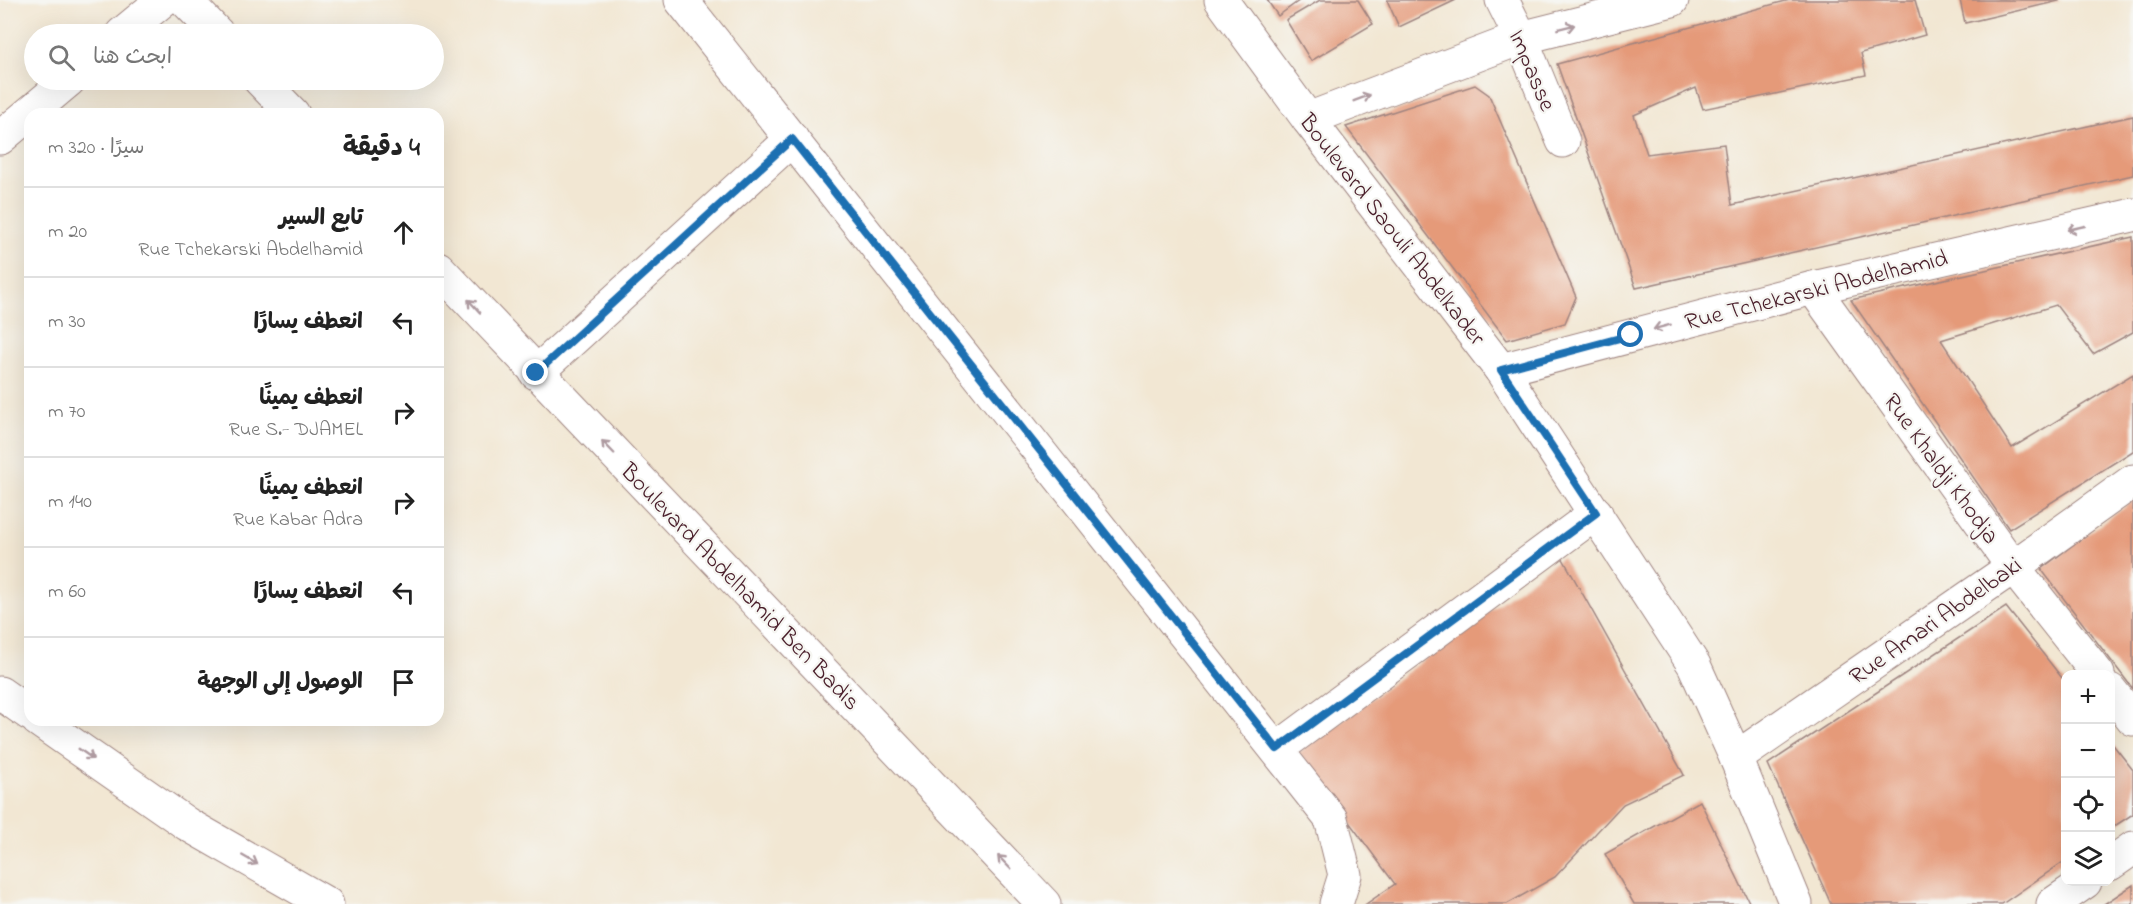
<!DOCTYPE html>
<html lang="ar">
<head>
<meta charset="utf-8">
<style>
	body { margin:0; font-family:"Indie Flower","Playpen Sans Arabic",sans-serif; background:#f2f2f2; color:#222; direction:rtl }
	.controls { position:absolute; right:18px; bottom:18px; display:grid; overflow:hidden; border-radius:12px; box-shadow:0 6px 24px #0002 }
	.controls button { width:54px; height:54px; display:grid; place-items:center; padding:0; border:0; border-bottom:2px solid #e0e0e0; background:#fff; color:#222; font:30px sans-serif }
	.stop { position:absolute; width:18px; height:18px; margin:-14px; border:4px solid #1f6fb2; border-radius:50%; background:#fff }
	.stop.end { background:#1f6fb2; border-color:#fff; box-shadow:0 2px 6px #0008 }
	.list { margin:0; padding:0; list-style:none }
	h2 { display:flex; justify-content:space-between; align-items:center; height:78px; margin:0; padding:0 24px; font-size:26px }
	h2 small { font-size:20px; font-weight:400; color:#767676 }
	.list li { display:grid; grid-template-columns:39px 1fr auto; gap:18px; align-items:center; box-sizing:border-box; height:90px; padding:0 24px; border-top:2px solid #e0e0e0 }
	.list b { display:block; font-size:22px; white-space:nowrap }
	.list p { margin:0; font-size:20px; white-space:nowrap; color:#767676 }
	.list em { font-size:20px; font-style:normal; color:#767676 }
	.icon { flex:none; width:33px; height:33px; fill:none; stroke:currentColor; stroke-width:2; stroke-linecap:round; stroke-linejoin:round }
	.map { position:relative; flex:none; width:2133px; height:904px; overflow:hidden; direction:ltr }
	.search { position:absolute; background:#fff; box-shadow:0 6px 24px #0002; left:24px; top:24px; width:420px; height:66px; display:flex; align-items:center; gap:15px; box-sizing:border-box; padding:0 21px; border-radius:33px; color:#767676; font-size:22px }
	.panel { position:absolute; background:#fff; box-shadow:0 6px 24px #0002; left:24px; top:108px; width:420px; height:618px; border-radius:18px; direction:rtl }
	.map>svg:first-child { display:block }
</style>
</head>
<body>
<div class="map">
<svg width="2133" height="904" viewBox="0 0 2133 904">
	<rect width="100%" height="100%" fill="#f6f6f2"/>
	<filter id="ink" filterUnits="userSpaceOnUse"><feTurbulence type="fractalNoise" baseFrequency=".0167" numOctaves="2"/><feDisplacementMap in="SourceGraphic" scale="12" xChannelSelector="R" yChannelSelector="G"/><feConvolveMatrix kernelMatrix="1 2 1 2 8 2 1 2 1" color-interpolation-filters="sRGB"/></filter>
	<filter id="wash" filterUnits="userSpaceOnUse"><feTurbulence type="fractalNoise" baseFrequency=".008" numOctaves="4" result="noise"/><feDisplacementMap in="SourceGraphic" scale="24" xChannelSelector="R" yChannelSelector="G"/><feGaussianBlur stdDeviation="1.35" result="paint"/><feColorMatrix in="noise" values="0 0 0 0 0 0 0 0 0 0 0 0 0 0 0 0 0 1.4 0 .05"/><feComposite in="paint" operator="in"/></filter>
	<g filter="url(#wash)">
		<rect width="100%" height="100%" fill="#f2e7d3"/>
		<g id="blocks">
			<g fill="#e59a79">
				<path d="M1267 0H1300L1278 16Z"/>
				<path d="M1320 0H1358L1373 24 1311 61 1286 20Z"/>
				<path d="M1387 0H1456L1399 27Z"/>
				<path d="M1789 0H1915L1925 35 1861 53 1866 75 1703 109 1696 88 1661 103 1634 115 1647 154 1724 144 1732 205 2133 116V175L1636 288 1557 64Z"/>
				<path d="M1960 0H2059V1L1965 23Z"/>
				<path d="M1475 85 1489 95 1576 297 1565 323 1507 340 1346 127Z"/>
				<path d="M2133 237V332L2093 354 2056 305 1941 340 2012 448 2133 374V451L2009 529 1851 300Z"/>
				<path d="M2133 500V689L2041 569Z"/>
				<path d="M1562 557 1684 775 1623 804 1555 877 1507 904H1366L1395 884 1298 753Z"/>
				<path d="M2006 607 2066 683V860L2002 904H1831L1768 764Z"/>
				<path d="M2110 741 2133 770V814L2110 829Z"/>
				<path d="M1700 801 1750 904H1634L1605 854Z"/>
				<path d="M2133 885V904H2104Z"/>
			</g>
		</g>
	</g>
	<g filter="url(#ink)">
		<use href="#blocks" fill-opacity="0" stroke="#9e837f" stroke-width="1.5"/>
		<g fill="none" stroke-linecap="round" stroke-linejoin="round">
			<defs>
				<g id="minor">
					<path d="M185 0 218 34"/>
					<path d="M681 0 1331 819 1345 875 1336 904"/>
					<path d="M1502 0 1521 38 1563 141"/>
					<path d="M122 34 163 0"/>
					<path d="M260 80 293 114"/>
					<path d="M1308 119 1521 38 1672 0"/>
					<path d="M0 138 69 80"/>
					<path d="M438 268 1044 904"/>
					<path d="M1813 288 2013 567 2098 674"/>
					<path d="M1501 370 1813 288 2133 215"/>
					<path d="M536 373 792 139"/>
					<path d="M2110 690 2133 719"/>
					<path d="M1277 749 1596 513"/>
					<path d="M1736 758 2013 567 2133 481"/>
					<path d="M2110 864 2133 848"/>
					<path d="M2053 904 2085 882"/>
				</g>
				<g id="major">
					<path d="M1221 0 1308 119 1501 370 1694 665 1736 758 1796 904"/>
					<path d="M0 693 30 714"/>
					<path d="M38 720 187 824 327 904"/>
				</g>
			</defs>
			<use href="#minor" stroke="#9e837f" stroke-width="35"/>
			<use href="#major" stroke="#9e837f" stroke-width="35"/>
			<use href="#minor" stroke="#fff" stroke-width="33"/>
			<use href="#major" stroke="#fff" stroke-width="33"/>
		</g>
		<defs><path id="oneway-shaft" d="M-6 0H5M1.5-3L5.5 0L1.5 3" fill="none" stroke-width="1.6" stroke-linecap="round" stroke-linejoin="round" transform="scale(1.5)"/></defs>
		<g stroke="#ae9aa0">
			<use href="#oneway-shaft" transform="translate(1566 27) rotate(-14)"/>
			<use href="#oneway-shaft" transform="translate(1362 98) rotate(-21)"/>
			<use href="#oneway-shaft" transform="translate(2076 228) rotate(167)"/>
			<use href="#oneway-shaft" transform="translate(474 306) rotate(-133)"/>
			<use href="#oneway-shaft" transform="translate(1662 327) rotate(165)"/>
			<use href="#oneway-shaft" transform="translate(608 447) rotate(-134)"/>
			<use href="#oneway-shaft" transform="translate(86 754) rotate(35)"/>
			<use href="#oneway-shaft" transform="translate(250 860) rotate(30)"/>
			<use href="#oneway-shaft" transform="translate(1004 862) rotate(-134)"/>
		</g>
	</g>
	<g fill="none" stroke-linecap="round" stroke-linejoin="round" filter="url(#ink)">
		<path stroke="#1f6fb2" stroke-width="8" d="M536 373 792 139 1277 749 1596 513 1501 370 1631 335"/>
	</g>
	<g text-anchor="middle" stroke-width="4.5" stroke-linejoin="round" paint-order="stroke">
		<g font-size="24" fill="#4a1f2b" stroke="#f6f6f2">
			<text transform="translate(1533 70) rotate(67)" y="8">Impasse</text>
			<text transform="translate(1393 229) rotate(52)" y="8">Boulevard Saouli Abdelkader</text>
			<text transform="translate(1816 289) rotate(-14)" y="8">Rue Tchekarski Abdelhamid</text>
			<text transform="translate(1942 468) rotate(54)" y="8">Rue Khaldji Khodja</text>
			<text transform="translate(741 586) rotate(46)" y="8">Boulevard Abdelhamid Ben Badis</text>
			<text transform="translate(1935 620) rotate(-35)" y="8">Rue Amari Abdelbaki</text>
		</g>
	</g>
</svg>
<div class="controls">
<button>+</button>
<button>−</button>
<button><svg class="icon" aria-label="locate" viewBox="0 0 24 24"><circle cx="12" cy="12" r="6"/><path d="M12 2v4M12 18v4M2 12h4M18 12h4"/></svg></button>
<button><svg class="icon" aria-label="layers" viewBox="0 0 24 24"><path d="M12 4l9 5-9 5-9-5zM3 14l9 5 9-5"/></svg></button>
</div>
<div class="stop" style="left:1631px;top:335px"></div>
<div class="stop end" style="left:536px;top:373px"></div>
<div class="search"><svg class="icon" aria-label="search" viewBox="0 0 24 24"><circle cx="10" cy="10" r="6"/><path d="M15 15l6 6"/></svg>ابحث هنا</div>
<section class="panel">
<h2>4 دقيقة<small>سيرًا · 320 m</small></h2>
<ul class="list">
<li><svg class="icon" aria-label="ahead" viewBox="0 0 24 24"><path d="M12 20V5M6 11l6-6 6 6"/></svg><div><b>تابع السير</b><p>Rue Tchekarski Abdelhamid</p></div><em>20 m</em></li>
<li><svg class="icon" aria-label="left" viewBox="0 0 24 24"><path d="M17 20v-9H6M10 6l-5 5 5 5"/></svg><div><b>انعطف يسارًا</b></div><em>30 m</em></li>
<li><svg class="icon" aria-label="right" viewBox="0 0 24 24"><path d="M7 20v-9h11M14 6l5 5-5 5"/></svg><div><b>انعطف يمينًا</b><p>Rue S.- DJAMEL</p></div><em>70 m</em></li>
<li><svg class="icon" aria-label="right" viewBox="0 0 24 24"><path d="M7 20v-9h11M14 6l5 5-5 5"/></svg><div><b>انعطف يمينًا</b><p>Rue Kabar Adra</p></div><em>140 m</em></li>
<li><svg class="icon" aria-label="left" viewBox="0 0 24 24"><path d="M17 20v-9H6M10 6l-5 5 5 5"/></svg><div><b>انعطف يسارًا</b></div><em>60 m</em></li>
<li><svg class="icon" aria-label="arrive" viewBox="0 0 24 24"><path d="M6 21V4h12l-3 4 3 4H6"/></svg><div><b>الوصول إلى الوجهة</b></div></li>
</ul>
</section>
</div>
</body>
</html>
